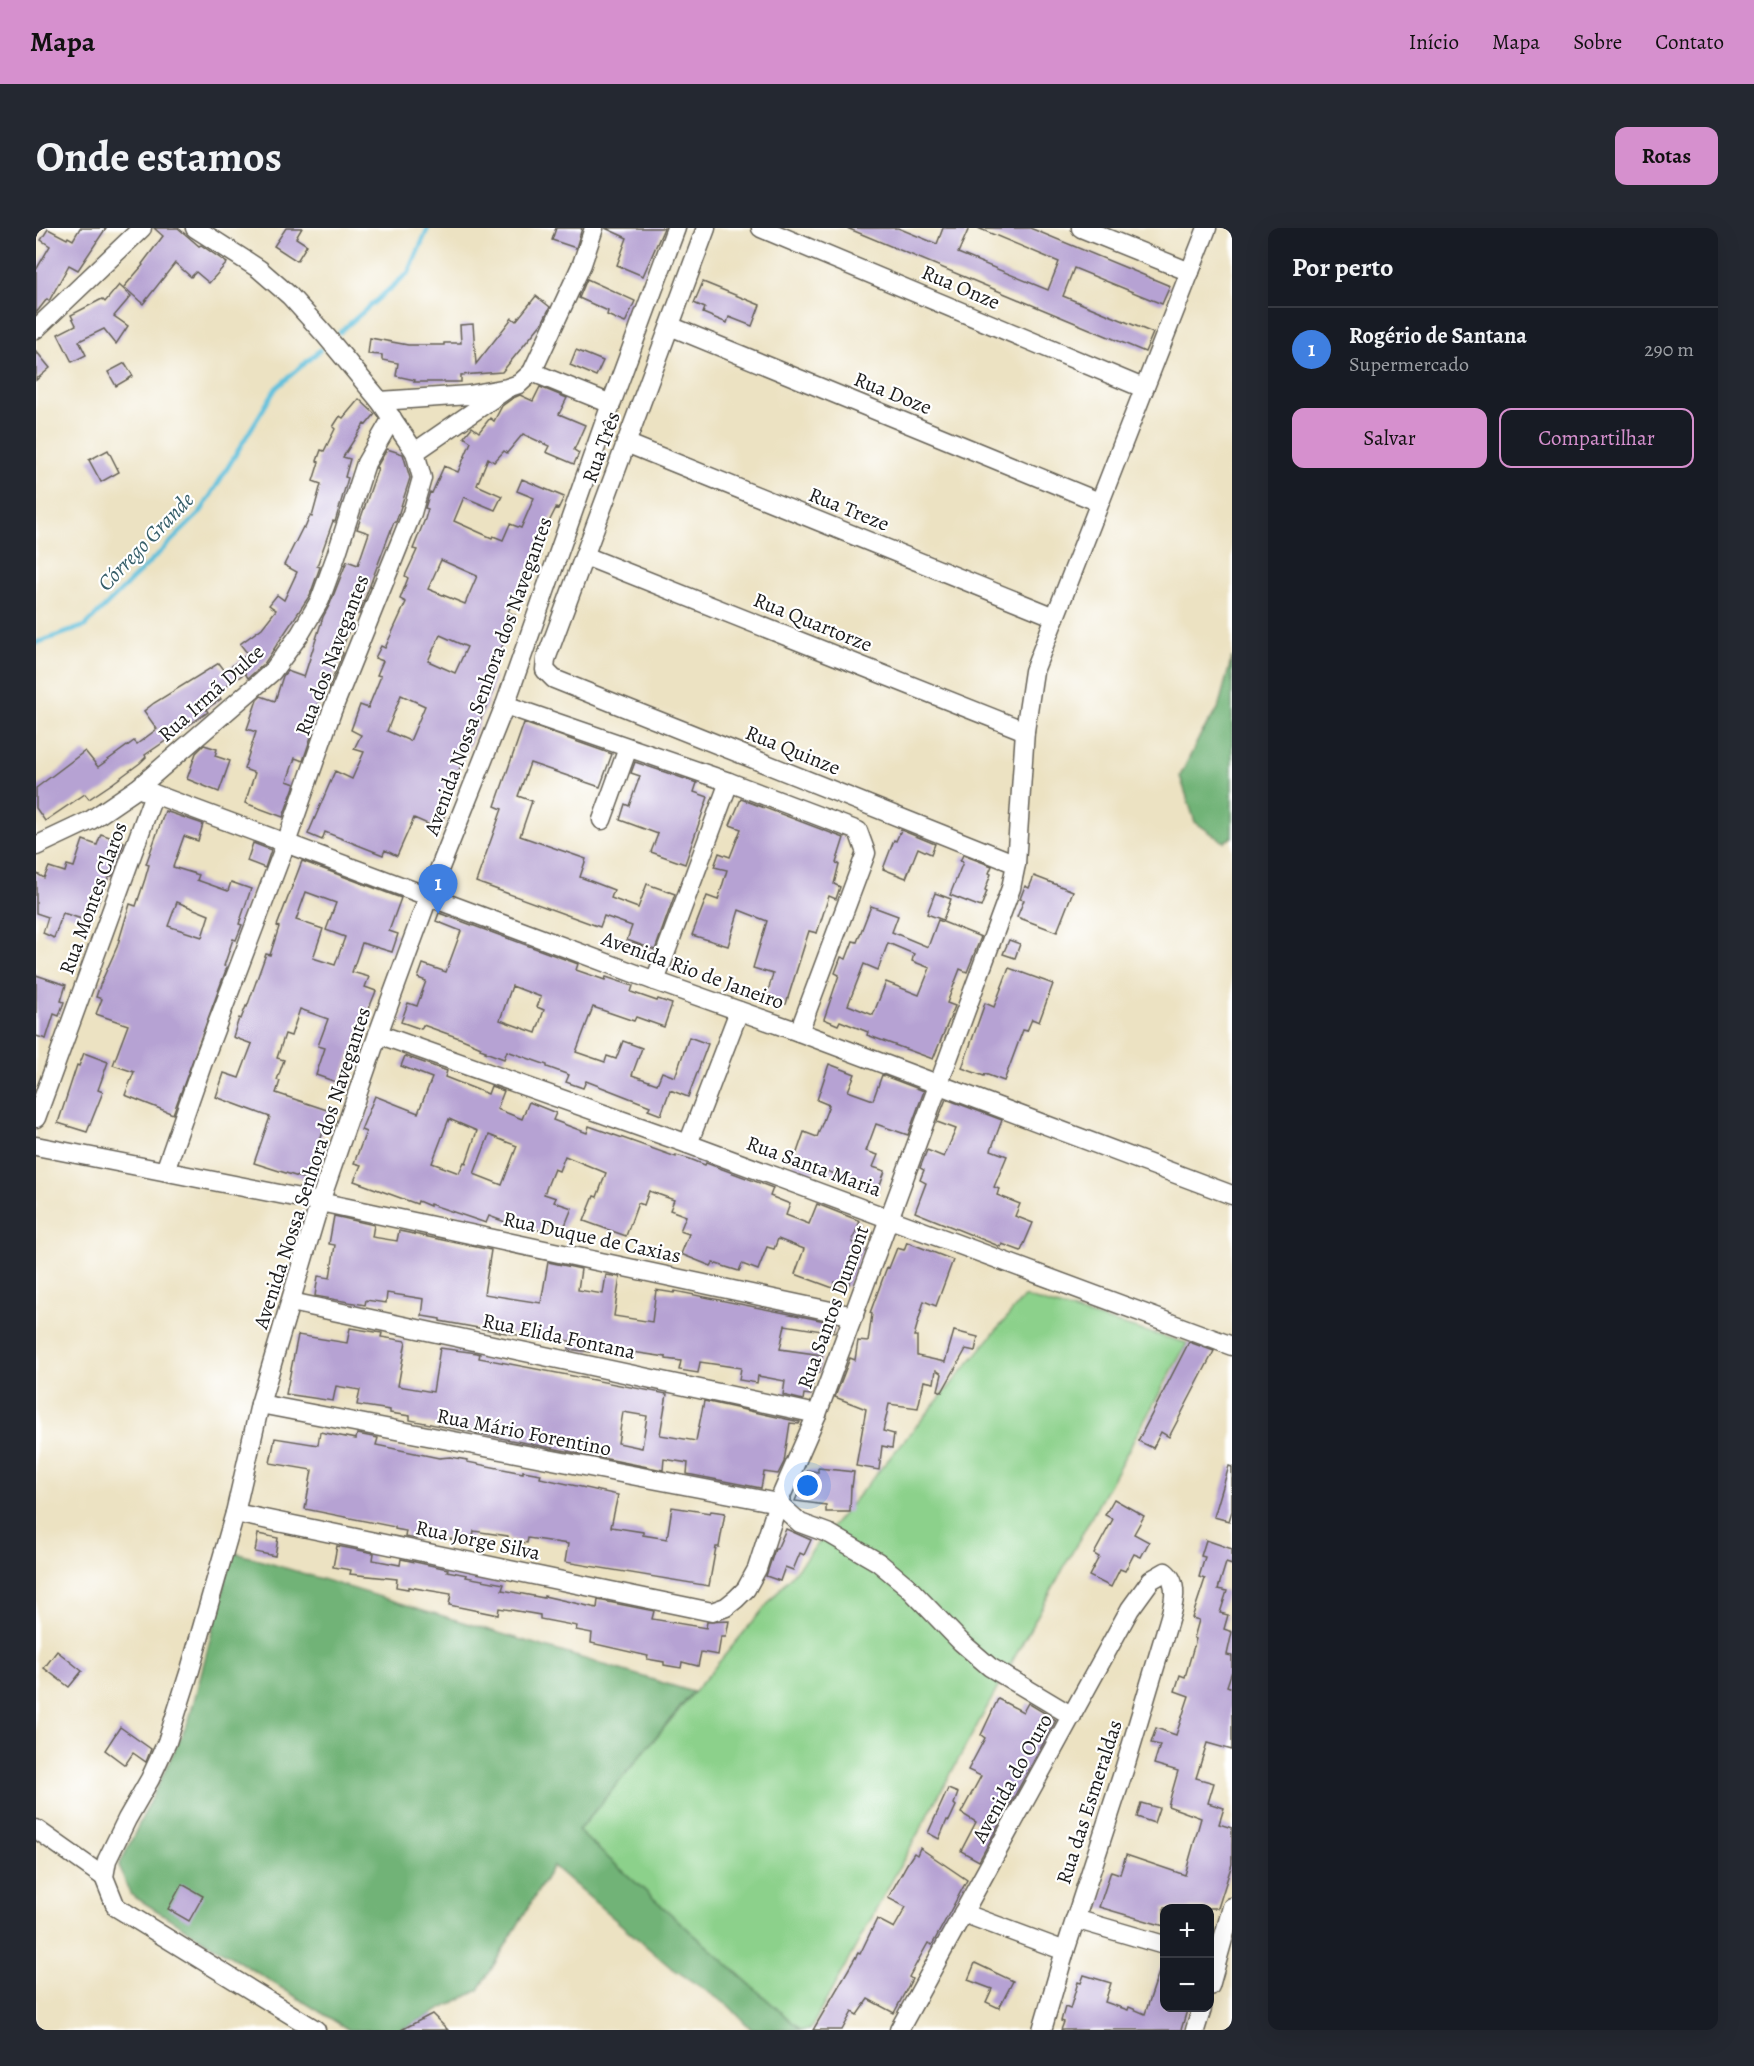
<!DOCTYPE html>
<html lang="pt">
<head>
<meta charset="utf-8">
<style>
	body { margin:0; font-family:Alegreya,serif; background:#242831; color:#f1f3f6 }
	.controls { position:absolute; right:18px; bottom:18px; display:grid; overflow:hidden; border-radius:12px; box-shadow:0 6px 24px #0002 }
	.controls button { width:54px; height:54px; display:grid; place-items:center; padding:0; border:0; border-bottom:2px solid #363941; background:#171b24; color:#f1f3f6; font:30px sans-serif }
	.you { position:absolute; left:772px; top:1258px; width:21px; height:21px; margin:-15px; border:4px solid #fff; border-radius:50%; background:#1a73e8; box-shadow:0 0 0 9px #1a73e833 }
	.badge { display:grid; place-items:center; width:39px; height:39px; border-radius:50%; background:#d690ce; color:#fff; font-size:20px; font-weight:700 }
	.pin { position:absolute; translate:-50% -50px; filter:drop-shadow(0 2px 3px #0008) }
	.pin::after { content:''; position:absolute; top:32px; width:21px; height:18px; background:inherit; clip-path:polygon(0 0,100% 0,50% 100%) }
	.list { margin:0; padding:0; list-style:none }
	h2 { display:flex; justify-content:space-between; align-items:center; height:78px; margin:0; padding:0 24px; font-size:26px }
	h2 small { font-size:20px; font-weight:400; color:#9ea1a6 }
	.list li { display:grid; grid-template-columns:39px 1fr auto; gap:18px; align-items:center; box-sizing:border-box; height:84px; padding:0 24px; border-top:2px solid #363941 }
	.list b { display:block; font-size:22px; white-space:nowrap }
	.list p { margin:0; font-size:20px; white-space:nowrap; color:#9ea1a6 }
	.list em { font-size:20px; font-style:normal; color:#9ea1a6 }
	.actions { display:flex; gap:12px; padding:18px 24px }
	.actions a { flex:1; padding:14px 0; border:2px solid #d690ce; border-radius:12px; text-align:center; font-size:21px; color:#d690ce }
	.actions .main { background:#d690ce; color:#111 }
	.map { position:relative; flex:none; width:1196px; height:1802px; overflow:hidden; border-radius:12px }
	header { display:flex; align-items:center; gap:36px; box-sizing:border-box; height:84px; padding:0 30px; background:#d690ce; color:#111 }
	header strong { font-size:28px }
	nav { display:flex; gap:33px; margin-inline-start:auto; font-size:21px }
	.intro { display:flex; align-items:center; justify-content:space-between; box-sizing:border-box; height:144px; padding:0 36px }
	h1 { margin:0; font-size:42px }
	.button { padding:15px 27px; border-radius:12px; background:#d690ce; color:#111; font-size:21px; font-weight:700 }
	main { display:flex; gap:36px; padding:0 36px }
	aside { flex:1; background:#171b24; border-radius:12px; box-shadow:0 6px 24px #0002 }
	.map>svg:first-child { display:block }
</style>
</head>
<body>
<header>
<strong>Mapa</strong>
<nav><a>Início</a><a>Mapa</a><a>Sobre</a><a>Contato</a></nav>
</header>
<div class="intro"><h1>Onde estamos</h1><a class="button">Rotas</a></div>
<main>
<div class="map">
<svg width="1196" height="1802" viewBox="0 0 1196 1802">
	<rect width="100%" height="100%" fill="#fff"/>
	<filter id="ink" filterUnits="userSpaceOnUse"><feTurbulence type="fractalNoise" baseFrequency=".0167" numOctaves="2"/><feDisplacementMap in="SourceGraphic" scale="12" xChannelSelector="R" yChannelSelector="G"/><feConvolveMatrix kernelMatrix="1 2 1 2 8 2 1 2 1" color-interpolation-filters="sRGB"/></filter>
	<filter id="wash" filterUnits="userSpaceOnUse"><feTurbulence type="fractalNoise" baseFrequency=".008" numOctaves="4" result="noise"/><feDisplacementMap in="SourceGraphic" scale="24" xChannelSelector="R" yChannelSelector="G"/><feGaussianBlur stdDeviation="1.35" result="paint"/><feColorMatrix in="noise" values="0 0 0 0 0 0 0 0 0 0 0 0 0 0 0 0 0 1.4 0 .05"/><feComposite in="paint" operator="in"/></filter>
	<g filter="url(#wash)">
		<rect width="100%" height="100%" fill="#ece2c2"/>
		<path fill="#8cd18b" stroke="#547654" stroke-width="1.5" d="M988 1069 1151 1115 774 1802H765L542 1603Z"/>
		<g fill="#71b377" stroke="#46684a" stroke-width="1.5">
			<path d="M1196 429V609L1188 614 1159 594 1144 548 1165 506 1182 481Z"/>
			<path d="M197 1324 657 1464 542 1603 765 1802H716L693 1778 633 1738 517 1638 443 1762 365 1802H313L94 1666 83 1638 153 1492Z"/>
		</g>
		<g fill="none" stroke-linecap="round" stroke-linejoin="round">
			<g stroke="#5ec0dc" stroke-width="4.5">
				<path d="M304 104 373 44 392 0"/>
				<path d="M0 415 49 398 164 285 240 160 284 122"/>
			</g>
		</g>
		<g id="blocks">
			<g fill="#b6a2d3" fill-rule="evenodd">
				<path d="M44 0H70L42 42 33 37 13 73 11 71 0 85V42L14 18 5 12 12 1 31 11 32 9 37 12Z"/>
				<path d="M118 0H142L163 18 165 17 191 35 173 55 160 44 155 49 139 35 107 76 88 59 107 37 106 36 127 8Z"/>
				<path d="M250 0H266L260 10 271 17 261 33 238 18Z"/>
				<path d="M520 0H546L540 20 516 12Z"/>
				<path d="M569 0H628L607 48 581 37 591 10Z"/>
				<path d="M811 0H862L901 16 907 0H933L922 25 1012 62 1023 34 942 0H994L1134 58 1126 76 1038 40 1027 68 1117 105 1109 124Z"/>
				<path d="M551 51 599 73 589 95 571 87 572 83 543 70Z"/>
				<path d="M667 54 724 77 716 98 693 89 691 95 667 85 669 80 658 75Z"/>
				<path d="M83 57 95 68 78 88 92 98 80 116 68 101 43 113 50 127 36 134 22 106 40 97 35 87 66 71 69 74Z"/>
				<path d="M500 68 514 79 506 95 466 144 425 147V154H378L379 152 360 148 362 135 346 132V127L332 126 334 110 372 117H408V115H425L424 97 437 96 440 136 476 90 480 93Z"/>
				<path d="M540 122 567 133 560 148 534 137Z"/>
				<path d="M0 123 14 140 0 152Z"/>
				<path d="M89 135 97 148 80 158 72 144Z"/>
				<path d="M504 159 531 170 523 186 549 197 538 222 543 225 538 236 510 224 513 218 487 206 471 225 468 223 458 234 452 230 441 257 466 268 459 282 428 269 418 293 456 310 457 308 467 312 474 296 485 300 498 270 481 263 486 251 528 269 522 281 520 280 513 294 500 326 505 328 499 341 493 339 472 384 479 387 454 448 459 450 455 461 457 462 417 556 415 555 403 583 409 586 403 601 378 590 361 628 349 622 347 627 289 604 286 612 272 606 299 543 316 551 328 524 318 521 325 507 315 502 324 477 332 480 345 448 341 447 347 433 339 430 345 418 349 420 370 374 364 371 372 350 369 348 381 322 377 321 389 291 392 281 389 280 394 264 396 265 408 238 422 244 435 214 428 209 436 199 443 204 454 190 458 193 466 178 477 170 484 167 497 173ZM405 332 441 348 429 376 392 361ZM404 407 431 419 419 445 392 433ZM365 467 389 478 374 513 351 503Z"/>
				<path d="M323 171 339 186 330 197 328 196 307 229 314 231 309 249 312 250 299 294 297 293 281 338 284 339 274 367 228 436 212 450 209 445 181 465 185 471 170 481 172 484 109 527 110 529 104 535 77 555 53 571 49 566 9 593 0 580V560L49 523 62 539 98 513 101 516 121 501 108 483 118 475 183 435 189 443 212 426 204 416 226 400 240 382 233 377 241 367 248 372 261 344 248 337 267 299 269 300 274 288 276 289 285 256 277 253 283 234 281 233 285 222 288 223 299 201 297 199 304 188 307 190Z"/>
				<path d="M351 221 367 226 374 250 360 294H358L323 386 319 385 305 424 307 425 292 462 288 461 276 493 280 494 267 533 259 530 251 553 259 556 247 589 209 575 219 545 208 541 220 504 211 501 221 472 225 468 239 473 247 448 251 443 268 449 287 389 294 376 311 333 322 337 333 305 321 301 342 240H340Z"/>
				<path d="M72 222 83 244 65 254 53 232Z"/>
				<path d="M488 495 576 526 564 559 494 535 482 568 496 573 484 608 550 631 544 649 578 662 575 670 602 680 611 656 639 666 619 722 591 712 596 698 568 688 564 699 440 654 466 581 459 578Z"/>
				<path d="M168 517 181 521 179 528 194 533 183 564 151 551 160 525Z"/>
				<path d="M599 534 661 555 658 564 672 569 649 636 615 624 622 606 584 592 589 576 593 578 604 548 595 545Z"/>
				<path d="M705 571 808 610 800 635 803 636 798 656 804 659 800 671 793 668 781 705 773 703 750 776 730 770 737 746 717 740 731 693 703 682 692 718 656 707 671 668 682 672 691 642 678 639 683 625 694 629 705 601 694 597Z"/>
				<path d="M129 583 167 596 162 613 148 608 137 639 163 647 161 652 192 663 195 654 215 661 203 696 206 697 200 712 197 711 188 738 191 739 137 886 89 867 98 844 77 837 92 797 60 786 66 771 60 769 64 757 81 719 94 676 100 678 109 651 113 637 110 636ZM141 674 173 687 166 709 132 698Z"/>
				<path d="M865 602 899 616 895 626 882 620 870 650 847 641 858 612 860 613Z"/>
				<path d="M65 606 88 614 76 648H73L60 681 57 680 52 693 27 685 18 710 7 705 12 689 0 685V645L8 650 13 639 29 644 31 637 38 639 47 612 61 617Z"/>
				<path d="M217 615 235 622 229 640 211 633Z"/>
				<path d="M927 627 956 638 953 645 955 646 949 662 951 663 945 679 914 667 927 634 924 633Z"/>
				<path d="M266 633 365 670 353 703 362 706 356 724 326 715 316 744 333 749 329 759 340 763 303 855 280 847 289 820 282 818 292 791 264 781 255 808 249 806 241 830 248 832 241 852 244 853 240 865 294 883 284 913 288 914 283 931 279 929 272 952 218 935 234 889 180 869 188 845 203 850 216 816 197 809 203 790 205 791 210 778 211 779 230 726 234 727 243 699 241 698ZM270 664 300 675 290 702 309 709 299 737 277 730 287 701 260 692Z"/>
				<path d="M998 648 1037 663 1021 704 981 689 988 672 984 671 989 658 993 660Z"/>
				<path d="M899 665 915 671 907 692 891 686Z"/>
				<path d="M835 678 862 688 856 704 892 719 902 692 945 709 931 744 924 741 911 775 919 778 897 831 831 807 832 804 804 793 802 797 788 791 803 747 799 745 805 729 810 731 817 713 821 714ZM852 715 878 726 876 733 894 740 883 767 850 754 837 787 812 777 828 736 842 742Z"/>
				<path d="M403 685 542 736 540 742 569 752 570 749 597 758 595 764 621 773 622 771 636 776 628 799 600 789 598 793 557 779 540 824 569 834 571 828 580 831 587 813 606 820 596 847 621 856 626 844 639 849 653 809 672 816 652 869 634 862 625 887 612 882 614 878 550 853 547 860 530 854 533 847 511 839V837L471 823 468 831 449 824 450 823 444 821 445 819 426 811 387 797 385 801 365 794 372 775 381 778 390 753 382 750 387 736 410 744 425 703 400 693ZM476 758 505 769 501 779 508 782 500 805 464 792Z"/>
				<path d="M973 712 984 716 979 730 967 726Z"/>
				<path d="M973 740 1017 756 1003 794 996 791 991 803 987 802 968 853 949 846 948 848 926 840 949 775 958 779Z"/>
				<path d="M0 747 30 757 25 773 28 774 23 788 18 786 10 811 0 808Z"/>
				<path d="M48 825 72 834 62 862 67 864 51 904 22 895 41 837 43 838Z"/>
				<path d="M369 828 411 843 409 849 452 866 455 858 468 863 461 881 486 891 493 874 520 885 517 892 551 905 553 898 640 929V927L654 931 669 937 670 935 737 960 734 968 754 976 750 987 773 996 781 976 824 993 816 1014 828 1019 812 1059 799 1054 797 1060 759 1046 768 1021 742 1011 738 1021 731 1019 722 1042 706 1036 703 1043 677 1035 675 1038 645 1026 653 1006 644 1003 650 988 634 982 638 972 613 963 608 977 602 975 590 1008 548 993 558 968 561 969 570 945 529 928 523 943 518 941 508 966 520 970 518 974 536 980 528 1000 511 993 507 1004 482 994 480 998 453 988 450 995 394 976V978L382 973 381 976 318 953 325 937 318 935 330 904 325 902 339 868 382 885 396 850 365 838ZM413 891 441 903 430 935 428 934 423 945 396 935ZM453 907 481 918 466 957 438 946Z"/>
				<path d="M793 836 819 846 812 863 837 872 846 847 888 863 872 907 840 896 830 923 842 927 837 939 849 943 842 962 780 939 777 947 756 939 768 904 781 909 793 877 781 872Z"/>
				<path d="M910 871 966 892 955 922 971 928 958 959 963 961 961 967 984 976 979 988 997 995 985 1023 966 1016 965 1019 879 984 890 955 884 952 888 942 884 940 891 922 908 929 920 901 901 894Z"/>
				<path d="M298 988 338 997 336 1009 361 1013 363 1003 455 1022 448 1066 505 1075 512 1034 545 1041 542 1062 567 1066 570 1047 584 1049 578 1088 616 1094 620 1062 638 1065 639 1063 799 1095 798 1105 749 1097 744 1121 786 1127 783 1145 779 1144 775 1167 768 1166 767 1172 747 1167 749 1153 722 1148 721 1155 703 1152 705 1140 664 1134 662 1145 643 1142 645 1133 630 1131V1129L555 1118 554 1124 533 1121 534 1113 499 1107 498 1110 404 1093V1091L386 1088 388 1071 351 1065 350 1075 330 1072 329 1077 279 1068 282 1048 294 1050 299 1017 293 1016Z"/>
				<path d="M871 1014 917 1032 900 1078 888 1073 878 1108H881V1128L909 1134 918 1103 942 1109 939 1123 930 1121 906 1164 902 1162 906 1146 900 1142 898 1155 888 1153 882 1180 853 1176 847 1203 858 1206 856 1220 846 1218 843 1242 820 1238 830 1181 799 1169 814 1130 819 1132 822 1113 832 1114 836 1086 834 1085 851 1039 853 1040 861 1020 868 1022Z"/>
				<path d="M314 1100 346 1105 345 1109 370 1113 362 1158 397 1164 404 1120 441 1125 444 1126 443 1130 631 1166 624 1207 660 1213 668 1173 764 1194 763 1196 754 1195 748 1234 742 1246 728 1244 725 1260 651 1246 652 1235 628 1231 627 1242 374 1192V1188L354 1185V1182L321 1177 324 1162 300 1158 297 1173 250 1166 262 1107 311 1115ZM587 1184 611 1188 606 1220 582 1215Z"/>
				<path d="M1153 1114 1178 1123 1133 1209 1125 1204 1117 1220 1102 1213Z"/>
				<path d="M284 1204 320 1211 321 1206 342 1210 340 1217 403 1230 414 1229 431 1232V1234L487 1245V1243L505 1246 504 1250 582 1267 575 1299 607 1304V1307L631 1311 636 1279 674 1285 675 1283 689 1285 683 1319H680L673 1358 529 1334 532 1316 492 1310 491 1315 472 1312V1308L438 1303 436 1315 382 1305 381 1311 369 1309 370 1303 359 1301V1299L269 1281 276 1242 234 1235 239 1210 282 1217Z"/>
				<path d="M1193 1238 1196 1239V1283L1193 1293 1178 1289Z"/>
				<path d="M782 1240 818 1244 816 1259 815 1258 814 1284H790V1277L759 1273 772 1242 782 1244Z"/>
				<path d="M1078 1271 1108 1288 1098 1306 1113 1314 1105 1329 1098 1326 1089 1343 1084 1341 1075 1359 1053 1348 1063 1329 1058 1326 1077 1291 1069 1287Z"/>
				<path d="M750 1301 775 1312 768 1327 764 1325 757 1342 749 1339 744 1353 730 1348 739 1321H741Z"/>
				<path d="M222 1306 242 1310 239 1328 219 1324Z"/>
				<path d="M1170 1312 1196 1321V1337L1190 1335 1182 1361 1191 1363 1184 1385 1192 1387 1188 1401 1196 1404 1191 1427 1196 1428V1443L1191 1458 1196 1460V1522L1171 1515 1160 1550 1178 1555 1172 1575 1188 1580 1183 1596 1196 1600V1636L1182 1680H1128V1698L1063 1679 1075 1643 1084 1646 1090 1627 1149 1647 1165 1590 1132 1578 1142 1543 1118 1536 1124 1517 1115 1515 1120 1500 1140 1507 1153 1468 1139 1463 1144 1447 1149 1449 1160 1411 1158 1410 1163 1392 1156 1390 1169 1351 1163 1349 1169 1329 1165 1328Z"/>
				<path d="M301 1318 338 1325 337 1332 364 1337 365 1331 412 1341 411 1343 431 1347 430 1349 468 1356 466 1362 508 1370V1368L561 1380 562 1372 618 1383 616 1391 670 1400 671 1394 693 1393 690 1409H685L682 1427 665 1424 662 1438 646 1434 645 1440 628 1437V1434L611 1431 612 1428 555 1415 556 1405 540 1402 541 1398 504 1391V1387L463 1380 462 1387 413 1377 415 1366 372 1359V1361L360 1359 361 1351 314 1346 315 1342 297 1339Z"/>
				<path d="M21 1423 46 1443 33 1459 8 1440Z"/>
				<path d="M962 1471 987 1484 992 1475 1020 1492 943 1633 925 1623 940 1594 925 1585 945 1548 932 1542 949 1510 945 1507Z"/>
				<path d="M84 1499 115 1521 110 1534 97 1525 89 1537 69 1522Z"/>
				<path d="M912 1561 922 1565 918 1576 920 1578 913 1593 911 1592 903 1611 892 1605Z"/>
				<path d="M1105 1575 1123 1580 1118 1595 1101 1589Z"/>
				<path d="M884 1620 931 1652 896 1717 892 1715 873 1749 876 1751 858 1785 832 1771 821 1787 816 1784 806 1802H777L822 1725 824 1726 841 1691 858 1700 870 1679 852 1670 871 1636 878 1625 881 1627Z"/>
				<path d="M146 1656 167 1668 153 1693 132 1681Z"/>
				<path d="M939 1735 977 1753 963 1780 950 1774 956 1761 932 1752Z"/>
				<path d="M1126 1735H1128V1779H1152L1145 1802H1025L1028 1794 1025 1793 1029 1779 1034 1781 1042 1754 1045 1755 1048 1747 1075 1755 1069 1774 1092 1782 1093 1779 1109 1786Z"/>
				<path d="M396 1786 412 1802H365Z"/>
			</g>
		</g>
	</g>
	<g filter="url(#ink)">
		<use href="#blocks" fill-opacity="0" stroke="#656156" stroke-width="1.5"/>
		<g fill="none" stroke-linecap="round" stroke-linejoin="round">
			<defs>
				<g id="minor">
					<path d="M670 0 510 431 509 442 518 451 980 636"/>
					<path d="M725 0 1107 160"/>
					<path d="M1045 0 1154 44"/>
					<path d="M634 98 1063 274"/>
					<path d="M0 101 106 0"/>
					<path d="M496 144 575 176"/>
					<path d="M344 173 433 167 471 160 483 156 496 144 546 36 558 0"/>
					<path d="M590 215 1019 389"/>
					<path d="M379 224 469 162"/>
					<path d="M549 328 989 503"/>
					<path d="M469 477 693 554 822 603 830 625 763 804"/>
					<path d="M102 560 619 753 763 804 1196 967"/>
					<path d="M566 592 592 520"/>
					<path d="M0 618 55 592 102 560 236 444 264 406 284 372 300 328 330 235 356 190"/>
					<path d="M619 753 693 554"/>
					<path d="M342 806 652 916 1196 1118"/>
					<path d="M0 890 118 566"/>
					<path d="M652 916 703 783"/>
					<path d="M0 918 284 974 818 1088"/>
					<path d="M129 943 169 828 250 615 296 483 376 285 386 250 379 224 344 173 290 108 254 68 223 41 159 0"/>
					<path d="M255 1074 781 1186"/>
					<path d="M224 1176 742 1275 764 1295 794 1306 842 1334 871 1358 925 1414 954 1439 1036 1488"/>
					<path d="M199 1285 676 1384 690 1379 700 1371 710 1361 721 1341 742 1275 781 1186 975 660 980 636 989 503 998 443 1171 0"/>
					<path d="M0 1601 68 1649"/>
					<path d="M927 1685 1029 1723"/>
					<path d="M1039 1691 1128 1717"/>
					<path d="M1174 1758 1196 1679"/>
					<path d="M280 1802 80 1679 68 1649 71 1632 91 1591 114 1551 131 1514 154 1442 199 1285 224 1176 284 974 342 806 393 667 469 477 575 176 640 0"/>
					<path d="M863 1802 1094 1381 1115 1352 1129 1344C1146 1357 1135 1385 1130 1402L1088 1542 1029 1723 1006 1802"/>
					<path d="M1159 1802 1166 1780"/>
				</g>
			</defs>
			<use href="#minor" stroke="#656156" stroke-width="21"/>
			<use href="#minor" stroke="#fff" stroke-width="18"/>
		</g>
	</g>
	<g text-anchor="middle" stroke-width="4.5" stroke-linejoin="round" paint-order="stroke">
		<g font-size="21" fill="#1c1c1c" stroke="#fff">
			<text transform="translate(925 59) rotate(23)" y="7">Rua Onze</text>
			<text transform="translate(857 165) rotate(22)" y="7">Rua Doze</text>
			<text transform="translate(565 219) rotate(-70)" y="7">Rua Três</text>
			<text transform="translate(813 281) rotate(22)" y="7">Rua Treze</text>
			<text transform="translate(777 394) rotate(22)" y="7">Rua Quartorze</text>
			<text transform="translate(296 427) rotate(-69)" y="7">Rua dos Navegantes</text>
			<text transform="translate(452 448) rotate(-70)" y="7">Avenida Nossa Senhora dos Navegantes</text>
			<text transform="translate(175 465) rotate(-42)" y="7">Rua Irmã Dulce</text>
			<text transform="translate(757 522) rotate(22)" y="7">Rua Quinze</text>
			<text transform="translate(57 670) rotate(-70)" y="7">Rua Montes Claros</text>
			<text transform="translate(657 742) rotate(20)" y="7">Avenida Rio de Janeiro</text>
			<text transform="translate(778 938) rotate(20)" y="7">Rua Santa Maria</text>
			<text transform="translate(276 940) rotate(-72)" y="7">Avenida Nossa Senhora dos Navegantes</text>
			<text transform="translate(556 1009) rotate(12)" y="7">Rua Duque de Caxias</text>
			<text transform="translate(797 1079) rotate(-70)" y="7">Rua Santos Dumont</text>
			<text transform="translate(523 1108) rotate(12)" y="7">Rua Elida Fontana</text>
			<text transform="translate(488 1204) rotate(11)" y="7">Rua Mário Forentino</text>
			<text transform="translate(442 1312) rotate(12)" y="7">Rua Jorge Silva</text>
			<text transform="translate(976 1550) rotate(-61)" y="7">Avenida do Ouro</text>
			<text transform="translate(1053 1574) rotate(-72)" y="7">Rua das Esmeraldas</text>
		</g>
		<g font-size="22" font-style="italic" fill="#365e69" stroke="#fff">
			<text transform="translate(109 313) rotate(-46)" y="8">Córrego Grande</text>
		</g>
	</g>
</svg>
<div class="controls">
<button>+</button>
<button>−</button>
</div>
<div class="you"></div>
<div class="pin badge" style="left:402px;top:686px;background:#3f7fe0">1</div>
</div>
<aside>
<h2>Por perto<small></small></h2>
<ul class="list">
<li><span class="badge" style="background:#3f7fe0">1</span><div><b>Rogério de Santana</b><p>Supermercado</p></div><em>290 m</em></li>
</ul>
<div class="actions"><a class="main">Salvar</a><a>Compartilhar</a></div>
</aside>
</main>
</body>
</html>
